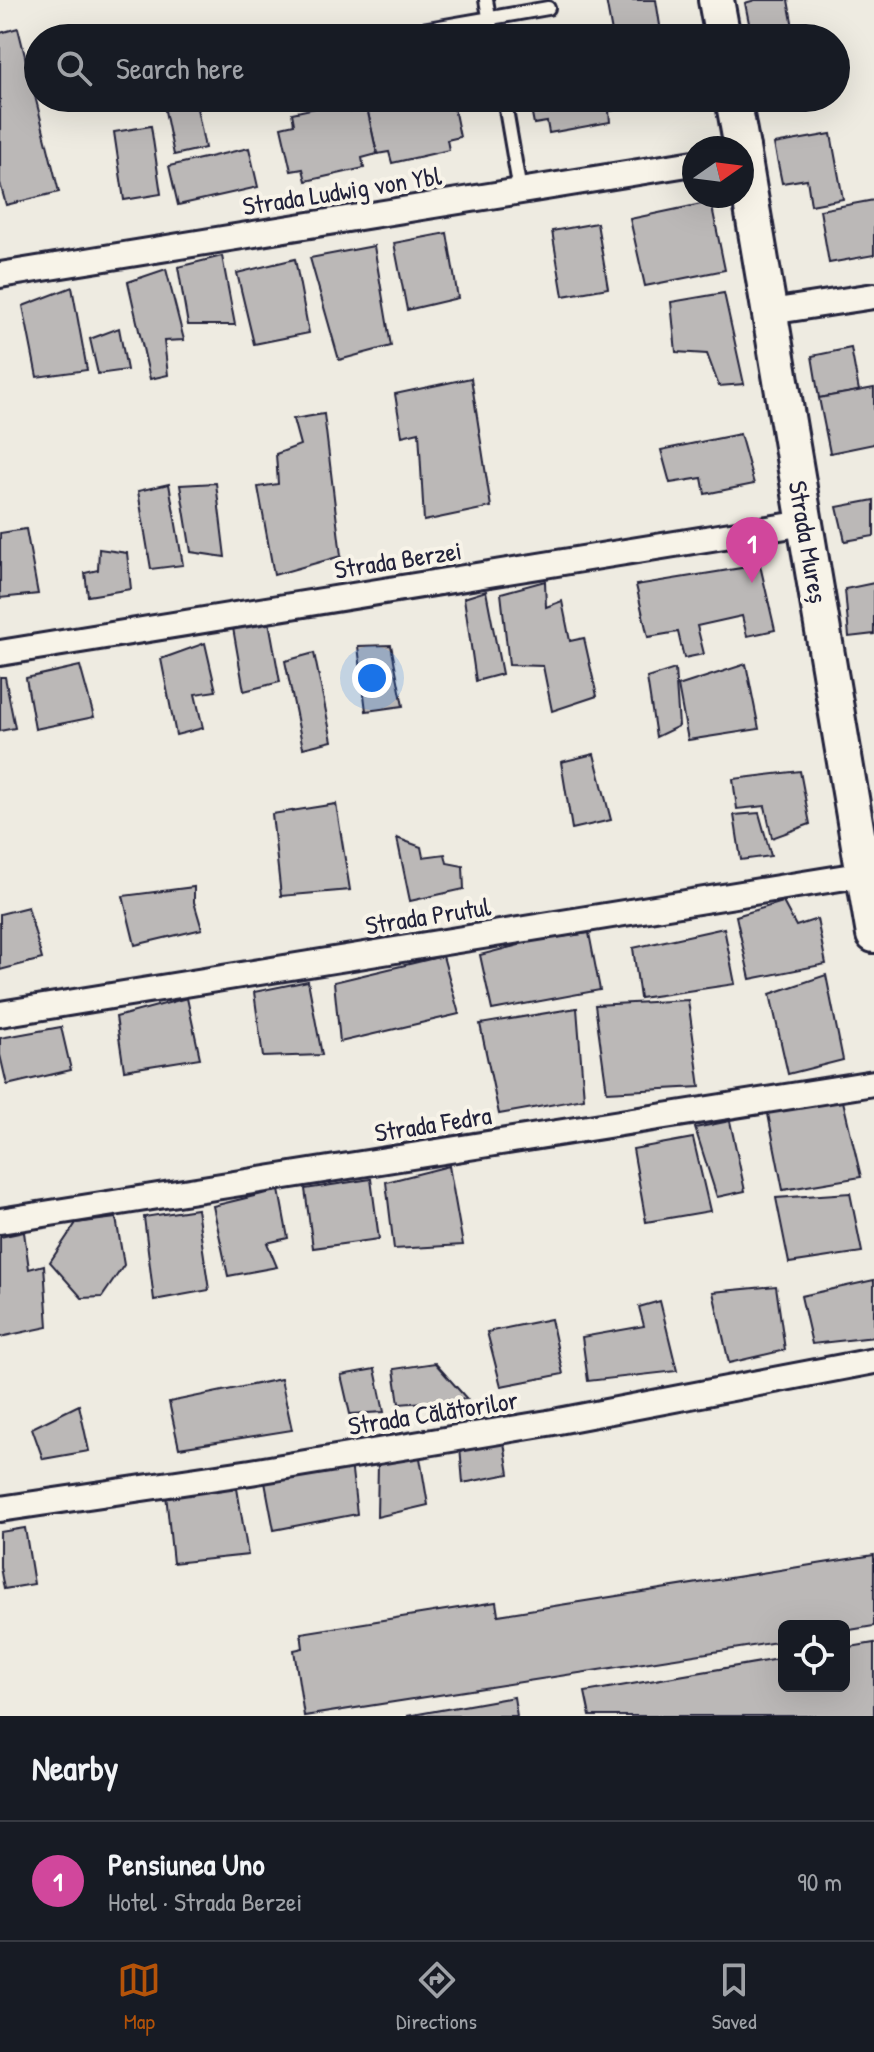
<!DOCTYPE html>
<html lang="en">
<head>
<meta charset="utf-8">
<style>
	body { margin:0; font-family:"Patrick Hand",sans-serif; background:#242831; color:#f1f3f6 }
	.controls { position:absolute; right:24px; bottom:24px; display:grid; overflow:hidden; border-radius:12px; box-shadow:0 8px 32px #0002 }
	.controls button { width:72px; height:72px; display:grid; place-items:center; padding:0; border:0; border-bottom:2px solid #363941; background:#171b24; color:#f1f3f6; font:40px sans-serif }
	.compass { position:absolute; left:682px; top:136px; width:72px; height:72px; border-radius:50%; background:#171b24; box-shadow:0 8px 32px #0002; rotate:76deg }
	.you { position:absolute; left:372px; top:678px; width:28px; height:28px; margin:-20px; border:6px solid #fff; border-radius:50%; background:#1a73e8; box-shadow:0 0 0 12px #1a73e833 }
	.badge { display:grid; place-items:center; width:52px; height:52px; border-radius:50%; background:#b45309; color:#fff; font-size:26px; font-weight:700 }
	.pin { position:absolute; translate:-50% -66px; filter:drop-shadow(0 2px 4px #0008) }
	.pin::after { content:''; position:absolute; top:42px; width:28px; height:24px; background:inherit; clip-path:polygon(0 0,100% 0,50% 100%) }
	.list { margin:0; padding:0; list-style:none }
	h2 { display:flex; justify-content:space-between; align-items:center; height:104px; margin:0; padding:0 32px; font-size:34px }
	h2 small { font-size:26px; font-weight:400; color:#9ea1a6 }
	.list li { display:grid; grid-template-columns:52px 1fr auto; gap:24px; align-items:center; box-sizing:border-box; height:120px; padding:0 32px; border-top:2px solid #363941 }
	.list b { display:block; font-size:30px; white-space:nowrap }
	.list p { margin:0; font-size:26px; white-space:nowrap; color:#9ea1a6 }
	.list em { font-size:26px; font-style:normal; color:#9ea1a6 }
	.icon { flex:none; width:44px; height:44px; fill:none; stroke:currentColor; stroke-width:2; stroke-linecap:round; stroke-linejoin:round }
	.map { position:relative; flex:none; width:874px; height:1716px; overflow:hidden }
	.search { position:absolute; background:#171b24; box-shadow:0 8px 32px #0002; left:24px; right:24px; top:24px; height:88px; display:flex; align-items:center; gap:20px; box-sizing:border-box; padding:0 28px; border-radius:44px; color:#9ea1a6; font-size:30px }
	.sheet { height:224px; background:#171b24 }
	nav { display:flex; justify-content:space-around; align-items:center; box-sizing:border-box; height:112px; border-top:2px solid #363941; background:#171b24; font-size:22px; color:#9ea1a6 }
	nav a { display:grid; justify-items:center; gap:4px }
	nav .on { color:#b45309 }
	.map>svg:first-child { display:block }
</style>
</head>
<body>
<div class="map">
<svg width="874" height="1716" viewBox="0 0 874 1716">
	<rect width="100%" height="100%" fill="#eeebe1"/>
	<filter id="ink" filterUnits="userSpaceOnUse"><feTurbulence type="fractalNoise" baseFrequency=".0125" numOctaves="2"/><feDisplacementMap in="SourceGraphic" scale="16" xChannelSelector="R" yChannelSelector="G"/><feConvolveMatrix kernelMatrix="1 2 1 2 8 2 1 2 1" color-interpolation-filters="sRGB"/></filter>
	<g filter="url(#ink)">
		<g fill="#bbb8b7" stroke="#22223b" stroke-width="2">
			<path d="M606 0H656L662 38H613Z"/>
			<path d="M755 0H788L795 38H752L745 3Z"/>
			<path d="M18 28 59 192 6 205 0 183V33Z"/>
			<path d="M179 98H195L205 148 174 155 163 101Z"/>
			<path d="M378 98H452L460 137 447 140 449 150 392 163 389 152 377 154 367 108 380 106Z"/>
			<path d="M529 98H620L622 109 609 111 610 122 549 133 547 122 534 124Z"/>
			<path d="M763 98H798L765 109Z"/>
			<path d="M348 101 351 112 367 108 377 154 362 158 364 168 306 181 303 169 291 171 281 127 294 124 292 113Z"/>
			<path d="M151 126 161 194 124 200 114 132Z"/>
			<path d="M831 134 843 199 811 205 807 179 782 183 774 144Z"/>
			<path d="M249 148 258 187 178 205 169 166Z"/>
			<path d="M874 200V255L829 263 820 210Z"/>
			<path d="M711 202 725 270 645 286 630 219Z"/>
			<path d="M597 223 608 288 563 296 552 231Z"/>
			<path d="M447 233 458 298 407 310 394 243Z"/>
			<path d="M374 246 391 346 339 360 310 258Z"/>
			<path d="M222 256 235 325H188L178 267Z"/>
			<path d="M295 259 309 333 254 344 237 273Z"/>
			<path d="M166 269 184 340 164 341 168 375 150 379 128 282Z"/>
			<path d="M72 287 87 370 37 377 23 306Z"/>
			<path d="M724 293 744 384 719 386 707 354 676 352 671 302Z"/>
			<path d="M119 328 127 370 98 374 90 339Z"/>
			<path d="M851 348 859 391 819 398 812 356Z"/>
			<path d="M471 378 491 507 424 521 419 432 402 436 395 394Z"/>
			<path d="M874 388V444L830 453 819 398Z"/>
			<path d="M324 414 341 556 274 575 258 487 278 484 276 454 300 445 293 419Z"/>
			<path d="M740 434 754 484 705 494 702 478 670 483 661 450Z"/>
			<path d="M216 483 225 557 191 552 180 485Z"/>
			<path d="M169 484 183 565 151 569 138 491Z"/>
			<path d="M874 500V536L845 541 837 507Z"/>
			<path d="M26 529 38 594 0 598V533Z"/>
			<path d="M99 549 127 553 131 589 88 596 85 573 98 570Z"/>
			<path d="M760 565 775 630 747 636 742 616 697 626 704 654 684 658 678 632 648 637 636 585Z"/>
			<path d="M545 581 546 607 562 601 570 641 584 638 597 696 552 711 543 666 509 665 501 593Z"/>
			<path d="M874 583V634L849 637 845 589Z"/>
			<path d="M486 591 502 674 476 681 464 598Z"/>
			<path d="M268 616 280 682 244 691 233 628Z"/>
			<path d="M205 643 216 691 195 694 203 728 176 735 161 659Z"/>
			<path d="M391 645 403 706 366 711 358 646Z"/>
			<path d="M314 653 332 741 303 748 285 661Z"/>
			<path d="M746 664 759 729 688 740 678 686Z"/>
			<path d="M80 666 94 717 35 729 26 678Z"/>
			<path d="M675 669 679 726 656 737 647 678Z"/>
			<path d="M0 677H5L15 728 0 731Z"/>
			<path d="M594 754 611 820 572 829 561 762Z"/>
			<path d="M800 771 810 824 772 838 765 806 737 809 733 779Z"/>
			<path d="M336 804 350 890 281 896 272 814Z"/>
			<path d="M759 813 771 856 741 860 734 815Z"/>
			<path d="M397 838 421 847 423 857 445 854 447 863 463 866 464 889 410 901Z"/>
			<path d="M194 887V902L202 929 135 945 123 896Z"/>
			<path d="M783 902 796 926 817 919 826 964 750 979 736 916Z"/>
			<path d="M28 907 42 959 0 970V914Z"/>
			<path d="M724 928 735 984 640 998 633 948Z"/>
			<path d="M544 932 547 939 589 933 600 990 492 1010 480 955 519 945 517 937Z"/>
			<path d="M443 956 459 1014 340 1042 334 982Z"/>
			<path d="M826 975 843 1060 788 1074 770 994Z"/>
			<path d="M308 981 322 1055 263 1057 254 992Z"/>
			<path d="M187 998 200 1058 124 1070 116 1017Z"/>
			<path d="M688 1000 700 1087 607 1092 595 1005Z"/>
			<path d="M577 1008 584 1099 499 1114 480 1024Z"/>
			<path d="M61 1027 71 1070 7 1085 0 1055V1038Z"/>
			<path d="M842 1097 861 1177 783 1190 767 1109Z"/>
			<path d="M730 1121 745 1191 717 1197 695 1128Z"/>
			<path d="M693 1138 710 1211 646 1222 633 1149Z"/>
			<path d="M449 1166 463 1245 394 1249 386 1182Z"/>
			<path d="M371 1179 379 1239 313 1248 305 1189Z"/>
			<path d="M279 1190 288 1238 267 1243 277 1267 228 1276 213 1206Z"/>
			<path d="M850 1193 862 1252 789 1263 776 1198Z"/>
			<path d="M197 1209 209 1290 154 1300 144 1217Z"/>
			<path d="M116 1218 124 1265 102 1297 82 1298 50 1262 76 1223Z"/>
			<path d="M24 1232 29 1269 44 1265 48 1327 0 1337V1237Z"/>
			<path d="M874 1280V1337L812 1344 801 1296Z"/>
			<path d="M776 1286 785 1350 729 1363 713 1292Z"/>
			<path d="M660 1301 677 1371 588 1381 582 1337 644 1326 639 1307Z"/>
			<path d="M551 1319 563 1374 501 1386 487 1332Z"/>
			<path d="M435 1363 467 1399 399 1404 394 1369Z"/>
			<path d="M375 1369 384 1412 350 1414 341 1375Z"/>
			<path d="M281 1379 292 1430 179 1448 169 1402Z"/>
			<path d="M79 1405 89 1451 43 1459 32 1428Z"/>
			<path d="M503 1436 509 1474 463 1483 460 1447Z"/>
			<path d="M419 1452 428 1505 377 1517 378 1462Z"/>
			<path d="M351 1462 357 1514 274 1530 264 1477Z"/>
			<path d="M236 1482 248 1555 173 1563 166 1494Z"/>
			<path d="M25 1528 34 1584 4 1589 0 1567V1532Z"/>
			<path d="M874 1555V1626L844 1631V1626H784V1641L304 1716 294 1650 303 1648 301 1633 496 1602 498 1615Z"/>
			<path d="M874 1643V1716H590L585 1692 784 1658V1686H844V1648Z"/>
			<path d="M514 1697 517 1716H407Z"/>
		</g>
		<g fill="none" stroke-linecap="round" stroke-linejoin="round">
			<defs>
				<g id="lane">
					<path d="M486 0 493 38"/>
					<path d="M376 38 548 8"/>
					<path d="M504 98 520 191"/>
				</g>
				<g id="street">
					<path d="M0 275 694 163"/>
					<path d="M770 312 874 296"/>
					<path d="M0 653 805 523"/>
					<path d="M0 1014 865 874"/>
					<path d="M0 1221 874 1083"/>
					<path d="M0 1509 251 1472 548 1423 874 1361"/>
				</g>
				<g id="secondary">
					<path d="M716 0 723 38"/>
					<path d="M733 98 742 148"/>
					<path d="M742 148 874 935"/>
				</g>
			</defs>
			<use href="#lane" stroke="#22223b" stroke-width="18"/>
			<use href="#street" stroke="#22223b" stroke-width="30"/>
			<use href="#secondary" stroke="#22223b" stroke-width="40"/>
			<use href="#lane" stroke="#f7f3e8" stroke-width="12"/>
			<use href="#street" stroke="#f7f3e8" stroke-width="24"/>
			<use href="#secondary" stroke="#f7f3e8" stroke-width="34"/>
		</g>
	</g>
	<g text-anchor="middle" stroke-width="8" stroke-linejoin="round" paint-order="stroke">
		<g font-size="26" fill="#22223b" stroke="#f7f3e8">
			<text transform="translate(342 191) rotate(-9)" y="9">Strada Ludwig von Ybl</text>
			<text transform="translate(808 542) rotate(80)" y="9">Strada Mureș</text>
			<text transform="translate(398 560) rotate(-9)" y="9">Strada Berzei</text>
			<text transform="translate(428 916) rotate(-9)" y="9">Strada Prutul</text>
			<text transform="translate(433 1124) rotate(-9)" y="9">Strada Fedra</text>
			<text transform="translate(433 1413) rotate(-9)" y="9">Strada Călătorilor</text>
		</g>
	</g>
</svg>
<div class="controls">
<button><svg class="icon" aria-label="locate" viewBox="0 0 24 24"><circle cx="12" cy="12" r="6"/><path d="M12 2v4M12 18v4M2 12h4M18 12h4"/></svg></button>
</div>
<svg class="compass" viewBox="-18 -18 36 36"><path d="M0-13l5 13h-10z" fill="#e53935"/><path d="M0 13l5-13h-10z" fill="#9ea1a6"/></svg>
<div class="you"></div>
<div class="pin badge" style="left:752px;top:583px;background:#d1479c">1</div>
<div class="search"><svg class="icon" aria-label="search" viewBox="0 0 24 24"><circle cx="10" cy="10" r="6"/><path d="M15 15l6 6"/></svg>Search here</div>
</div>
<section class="sheet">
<h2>Nearby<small></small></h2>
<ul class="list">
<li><span class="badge" style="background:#d1479c">1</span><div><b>Pensiunea Uno</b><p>Hotel · Strada Berzei</p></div><em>90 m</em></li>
</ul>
</section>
<nav>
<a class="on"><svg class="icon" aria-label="map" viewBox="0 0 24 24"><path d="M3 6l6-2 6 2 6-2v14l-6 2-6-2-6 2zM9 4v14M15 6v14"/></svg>Map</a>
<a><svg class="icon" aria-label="directions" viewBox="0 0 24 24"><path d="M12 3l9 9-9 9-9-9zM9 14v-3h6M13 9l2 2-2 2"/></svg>Directions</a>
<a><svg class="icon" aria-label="saved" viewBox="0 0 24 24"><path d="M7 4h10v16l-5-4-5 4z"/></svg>Saved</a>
</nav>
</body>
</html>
